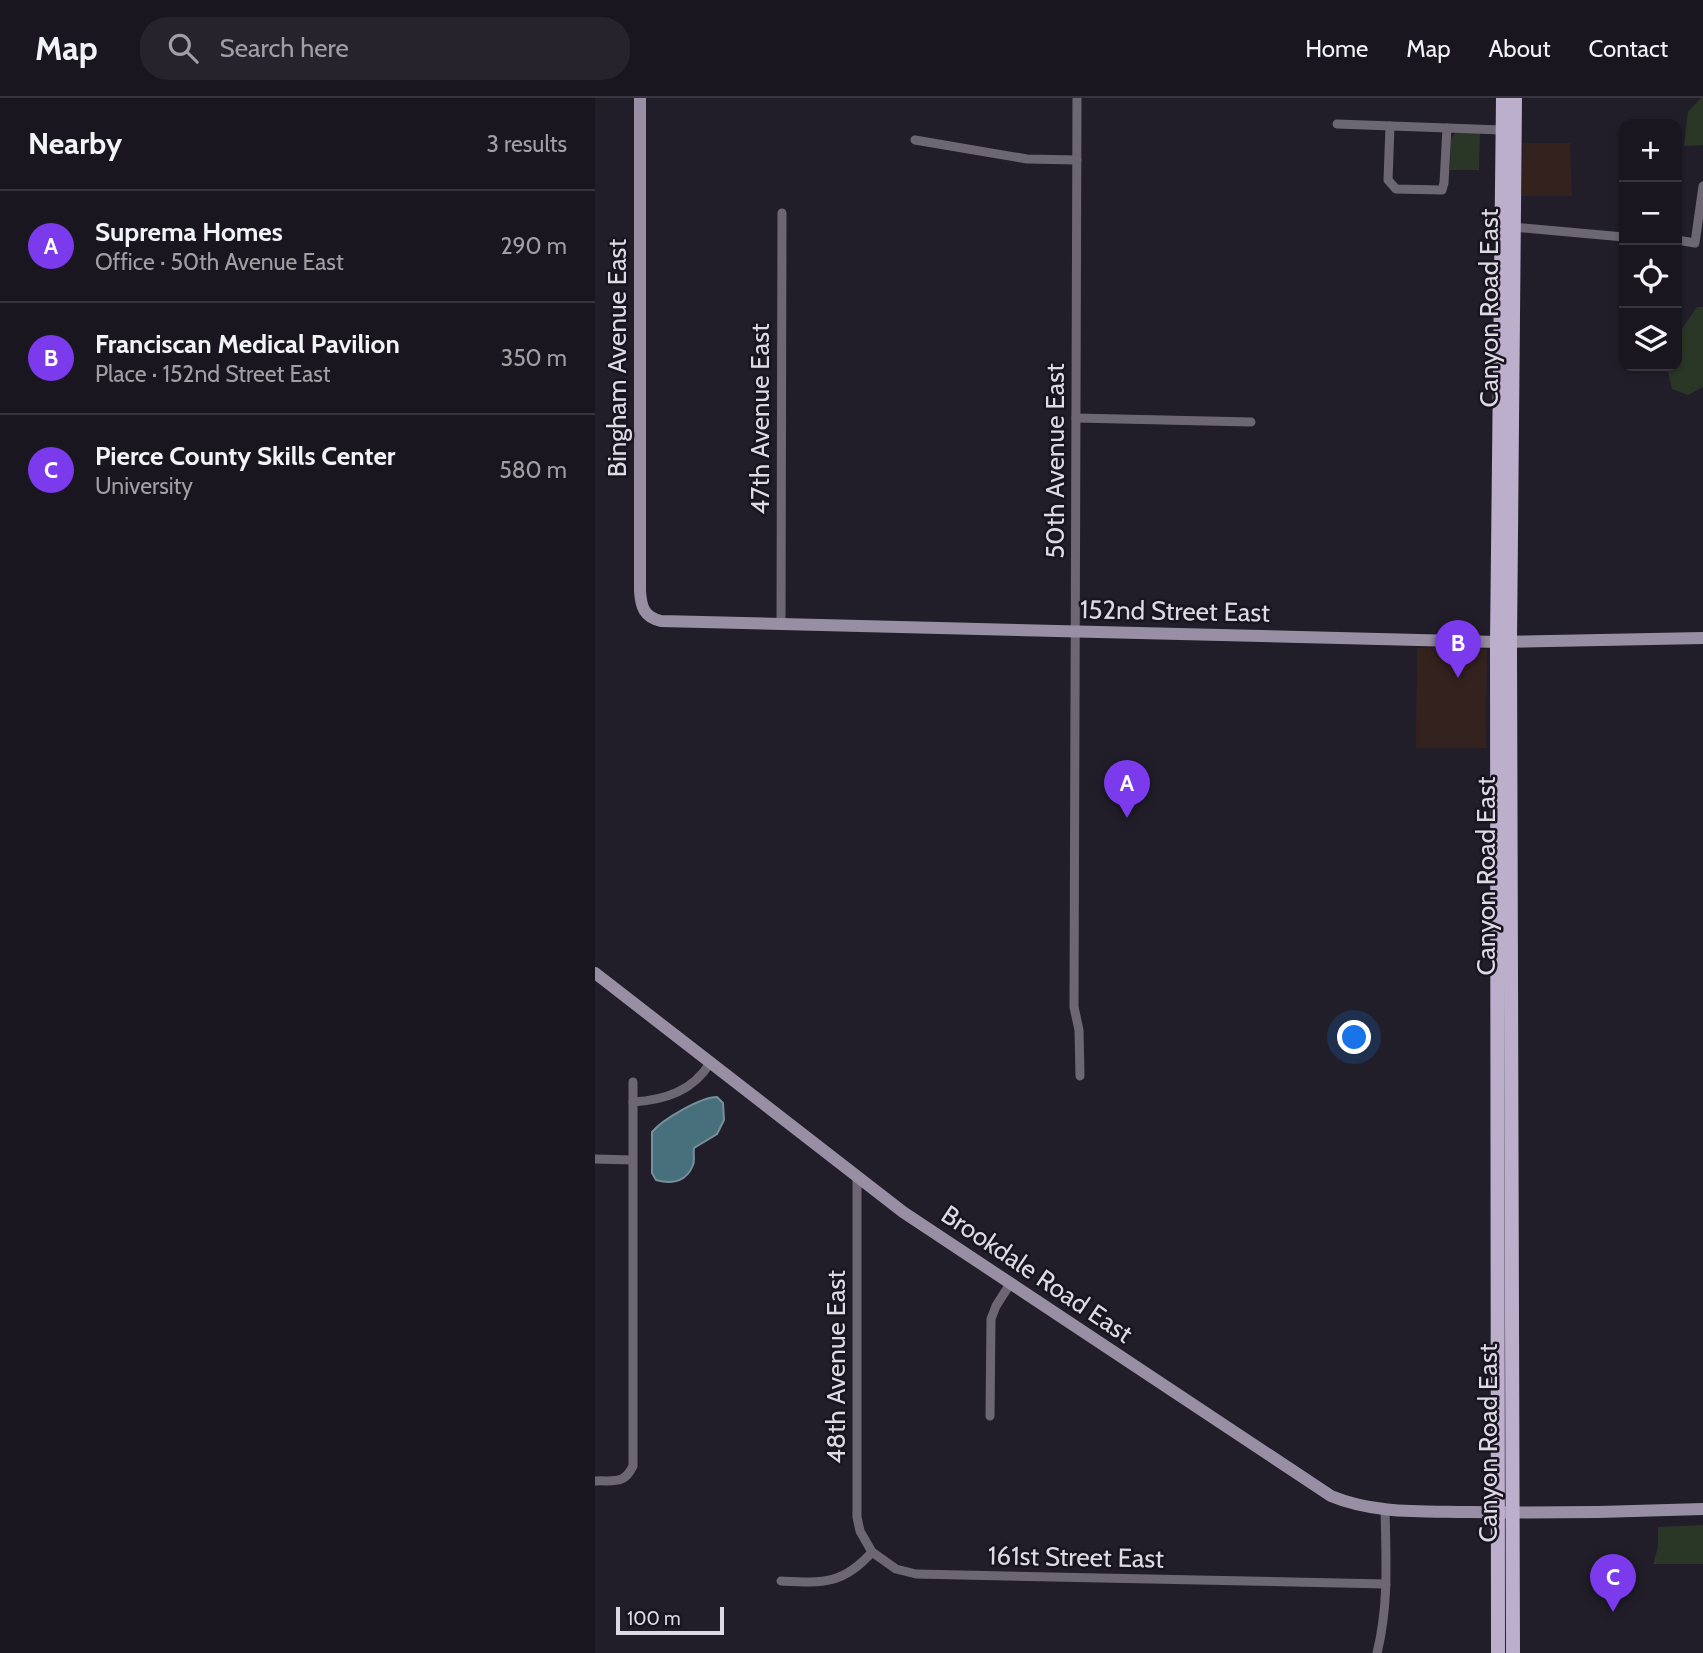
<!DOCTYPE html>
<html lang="en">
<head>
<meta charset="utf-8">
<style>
	body { margin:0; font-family:Cabin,sans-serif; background:#26232c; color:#f1f3f6 }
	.controls { position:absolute; right:21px; top:21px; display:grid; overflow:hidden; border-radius:14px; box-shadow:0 2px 5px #0004 }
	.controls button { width:63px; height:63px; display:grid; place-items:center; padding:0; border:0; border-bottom:2px solid #37353d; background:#19161f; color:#f1f3f6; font:35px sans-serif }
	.scale { position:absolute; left:21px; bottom:18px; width:108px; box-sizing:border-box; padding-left:7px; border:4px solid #dddae3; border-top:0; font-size:19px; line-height:24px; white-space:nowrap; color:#dddae3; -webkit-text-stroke:5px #181420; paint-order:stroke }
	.you { position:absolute; left:760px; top:940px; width:24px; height:24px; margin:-18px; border:5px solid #fff; border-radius:50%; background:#1a73e8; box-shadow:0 0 0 10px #1a73e833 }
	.badge { display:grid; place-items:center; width:46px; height:46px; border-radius:50%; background:#7c3aed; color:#fff; font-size:23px; font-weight:700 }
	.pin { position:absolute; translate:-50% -58px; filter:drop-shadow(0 2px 4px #0008) }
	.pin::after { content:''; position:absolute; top:37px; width:24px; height:21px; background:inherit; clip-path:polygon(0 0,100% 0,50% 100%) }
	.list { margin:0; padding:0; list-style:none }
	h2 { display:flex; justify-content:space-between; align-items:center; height:91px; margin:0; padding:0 28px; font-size:30px }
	h2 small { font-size:23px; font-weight:400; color:#9f9fa4 }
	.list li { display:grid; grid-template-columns:46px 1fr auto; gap:21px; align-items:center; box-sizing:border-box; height:112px; padding:0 28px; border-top:2px solid #37353d }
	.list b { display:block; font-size:26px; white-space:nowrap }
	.list p { margin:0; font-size:23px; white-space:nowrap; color:#9f9fa4 }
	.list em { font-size:23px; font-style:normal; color:#9f9fa4 }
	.icon { flex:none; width:38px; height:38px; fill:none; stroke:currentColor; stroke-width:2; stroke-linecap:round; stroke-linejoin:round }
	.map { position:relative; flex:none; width:1108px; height:1555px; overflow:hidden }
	header { display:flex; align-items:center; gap:42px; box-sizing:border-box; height:98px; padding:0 35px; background:#19161f; border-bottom:2px solid #37353d }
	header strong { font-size:33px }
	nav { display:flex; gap:38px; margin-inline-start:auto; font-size:24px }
	.search { width:490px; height:63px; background:#26232c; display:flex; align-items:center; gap:18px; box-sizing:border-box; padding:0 24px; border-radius:28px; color:#9f9fa4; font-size:26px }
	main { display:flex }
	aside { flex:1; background:#19161f }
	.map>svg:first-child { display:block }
</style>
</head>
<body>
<header>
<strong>Map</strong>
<div class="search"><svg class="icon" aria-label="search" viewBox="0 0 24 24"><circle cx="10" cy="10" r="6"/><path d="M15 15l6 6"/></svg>Search here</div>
<nav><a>Home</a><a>Map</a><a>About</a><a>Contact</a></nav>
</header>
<main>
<aside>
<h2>Nearby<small>3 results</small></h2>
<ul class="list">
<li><span class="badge">A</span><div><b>Suprema Homes</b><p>Office · 50th Avenue East</p></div><em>290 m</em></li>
<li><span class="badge">B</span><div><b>Franciscan Medical Pavilion</b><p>Place · 152nd Street East</p></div><em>350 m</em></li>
<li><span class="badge">C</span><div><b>Pierce County Skills Center</b><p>University</p></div><em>580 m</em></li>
</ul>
</aside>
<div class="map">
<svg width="1108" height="1555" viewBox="0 0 1108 1555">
	<rect width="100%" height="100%" fill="#211e29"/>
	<g fill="#34221f">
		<path d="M928 45H975L977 98H926Z"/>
		<path d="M822 550 892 551 891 650H821Z"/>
	</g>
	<g fill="#2a3626">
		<path d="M1106 0H1108V47L1089 48 1093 14Z"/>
		<path d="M860 35H885L884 72H855L856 41Z"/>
		<path d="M1102 209H1108V289L1093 297 1077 291 1073 273 1074 268H1082V238Z"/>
		<path d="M1108 1427V1466H1058L1063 1449V1429Z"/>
	</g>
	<path fill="#48707c" stroke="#75909b" stroke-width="2" d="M122 999 128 1005 129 1022 122 1036 99 1050C98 1056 100 1062 98 1067 92 1083 78 1087 61 1082L57 1075V1034C68 1021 106 999 122 999Z"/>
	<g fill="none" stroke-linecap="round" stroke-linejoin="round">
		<g stroke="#6d6774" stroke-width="9">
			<path d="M482 0 479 909 484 932 485 978"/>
			<path d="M742 26 907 32"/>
			<path d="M795 28 793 82 801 91 847 92 849 85 852 30"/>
			<path d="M320 42 432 61 482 62"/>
			<path d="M918 129 1029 139"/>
			<path d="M1082 142 1100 145 1108 88"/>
			<path d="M481 320 656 324"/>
			<path d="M186 526 187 115"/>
			<path d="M38 1004C70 1002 98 993 115 965"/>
			<path d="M0 1061 37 1062"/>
			<path d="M262 1081V1419L265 1433 277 1454"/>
			<path d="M395 1318 396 1221 401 1208 415 1186"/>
			<path d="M0 1383C19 1382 29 1387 38 1368V984"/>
			<path d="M186 1483C227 1485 248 1487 277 1454L301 1471 321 1476 791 1486"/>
			<path d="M782 1555C794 1507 791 1460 790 1411"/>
		</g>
		<g stroke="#998fa5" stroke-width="12">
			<path d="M45 0V493C46 509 49 519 66 523L902 544 1108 540"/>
			<path d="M0 875 308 1114 736 1398C779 1416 827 1413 873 1414 951 1415 1030 1414 1108 1411"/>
		</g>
		<g stroke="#bbafcb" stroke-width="14">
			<path d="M903 1555 902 544 908 0"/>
			<path d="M918 1555 915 544 920 0"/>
		</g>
	</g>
	<g text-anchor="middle" stroke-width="5" stroke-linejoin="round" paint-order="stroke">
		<g font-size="26" fill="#dddae3" stroke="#181420">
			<text transform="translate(894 210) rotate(-90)" y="9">Canyon Road East</text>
			<text transform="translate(22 260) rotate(-90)" y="9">Bingham Avenue East</text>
			<text transform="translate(165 321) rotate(-90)" y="9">47th Avenue East</text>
			<text transform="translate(460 363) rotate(-90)" y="9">50th Avenue East</text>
			<text transform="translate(580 513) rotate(1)" y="9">152nd Street East</text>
			<text transform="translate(891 778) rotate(-90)" y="9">Canyon Road East</text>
			<text transform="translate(442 1176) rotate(34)" y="9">Brookdale Road East</text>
			<text transform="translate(241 1269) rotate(-90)" y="9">48th Avenue East</text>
			<text transform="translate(893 1345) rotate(-90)" y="9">Canyon Road East</text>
			<text transform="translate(481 1459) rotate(1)" y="9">161st Street East</text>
		</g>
	</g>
</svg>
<div class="controls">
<button>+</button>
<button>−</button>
<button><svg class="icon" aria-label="locate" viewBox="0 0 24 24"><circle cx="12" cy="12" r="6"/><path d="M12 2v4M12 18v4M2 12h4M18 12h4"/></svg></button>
<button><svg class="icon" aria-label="layers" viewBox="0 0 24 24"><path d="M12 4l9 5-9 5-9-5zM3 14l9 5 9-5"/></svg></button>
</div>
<div class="scale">100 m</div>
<div class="you"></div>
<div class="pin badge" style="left:532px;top:720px">A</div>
<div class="pin badge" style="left:863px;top:580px">B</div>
<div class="pin badge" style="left:1018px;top:1514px">C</div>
</div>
</main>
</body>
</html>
